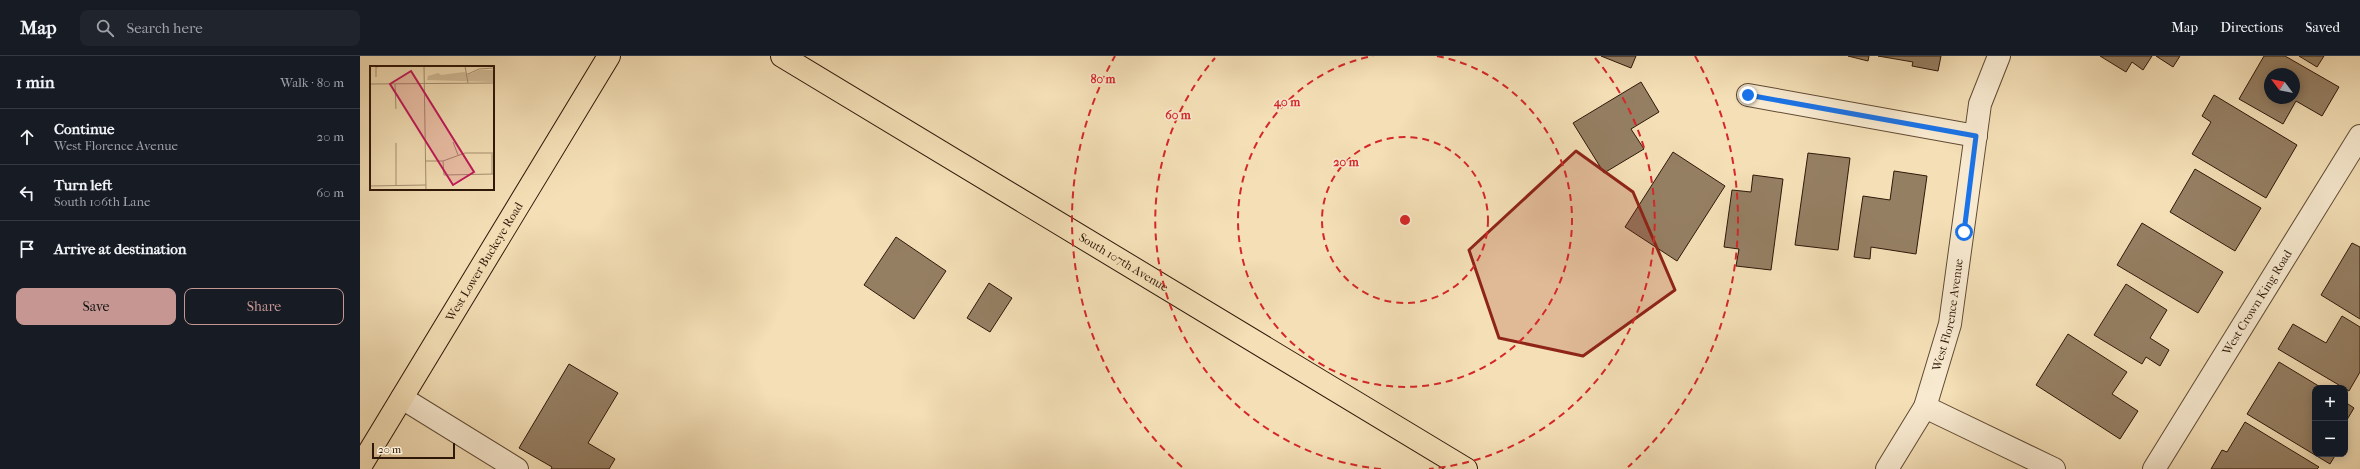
<!DOCTYPE html>
<html lang="en">
<head>
<meta charset="utf-8">
<style>
	body { margin:0; font-family:"IM FELL French Canon",serif; background:#20242c; color:#f1f3f6 }
	.controls { position:absolute; right:12px; bottom:12px; display:grid; overflow:hidden; border-radius:8px; box-shadow:0 2px 10px #0003 }
	.controls button { width:36px; height:36px; display:grid; place-items:center; padding:0; border:0; border-bottom:1px solid #363941; background:#171b24; color:#f1f3f6; font:20px sans-serif }
	.compass { position:absolute; left:1904px; top:12px; width:36px; height:36px; border-radius:50%; background:#171b24; box-shadow:0 2px 10px #0003; rotate:302deg }
	.scale { position:absolute; left:12px; bottom:10px; width:83px; box-sizing:border-box; padding-left:4px; border:2px solid #2e1809; border-top:0; font-size:11px; line-height:14px; white-space:nowrap; color:#2e1809; -webkit-text-stroke:3px #f8ead0; paint-order:stroke }
	.stop { position:absolute; width:12px; height:12px; margin:-9px; border:3px solid #1a73e8; border-radius:50%; background:#fff }
	.stop.end { background:#1a73e8; border-color:#fff; box-shadow:0 1px 4px #0008 }
	.list { margin:0; padding:0; list-style:none }
	h2 { display:flex; justify-content:space-between; align-items:center; height:52px; margin:0; padding:0 16px; font-size:17px }
	h2 small { font-size:13px; font-weight:400; color:#9ea1a6 }
	.list li { display:grid; grid-template-columns:26px 1fr auto; gap:12px; align-items:center; box-sizing:border-box; height:56px; padding:0 16px; border-top:1px solid #363941 }
	.list b { display:block; font-size:15px; white-space:nowrap }
	.list p { margin:0; font-size:13px; white-space:nowrap; color:#9ea1a6 }
	.list em { font-size:13px; font-style:normal; color:#9ea1a6 }
	.actions { display:flex; gap:8px; padding:12px 16px }
	.actions a { flex:1; padding:9px 0; border:1px solid #c59692; border-radius:8px; text-align:center; font-size:14px; color:#c59692 }
	.actions .main { background:#c59692; color:#111 }
	.icon { flex:none; width:22px; height:22px; fill:none; stroke:currentColor; stroke-width:2; stroke-linecap:round; stroke-linejoin:round }
	.map { position:relative; flex:none; width:2000px; height:413px; overflow:hidden }
	header { display:flex; align-items:center; gap:24px; box-sizing:border-box; height:56px; padding:0 20px; background:#171b24; border-bottom:1px solid #363941 }
	header strong { font-size:19px }
	nav { display:flex; gap:22px; margin-inline-start:auto; font-size:14px }
	.search { width:280px; height:36px; background:#20242c; display:flex; align-items:center; gap:10px; box-sizing:border-box; padding:0 14px; border-radius:8px; color:#9ea1a6; font-size:15px }
	main { display:flex }
	aside { flex:1; background:#171b24 }
	.map>svg:first-child { display:block }
</style>
</head>
<body>
<header>
<strong>Map</strong>
<div class="search"><svg class="icon" aria-label="search" viewBox="0 0 24 24"><circle cx="10" cy="10" r="6"/><path d="M15 15l6 6"/></svg>Search here</div>
<nav><a>Map</a><a>Directions</a><a>Saved</a></nav>
</header>
<main>
<aside>
<h2>1 min<small>Walk · 80 m</small></h2>
<ul class="list">
<li><svg class="icon" aria-label="ahead" viewBox="0 0 24 24"><path d="M12 20V5M6 11l6-6 6 6"/></svg><div><b>Continue</b><p>West Florence Avenue</p></div><em>20 m</em></li>
<li><svg class="icon" aria-label="left" viewBox="0 0 24 24"><path d="M17 20v-9H6M10 6l-5 5 5 5"/></svg><div><b>Turn left</b><p>South 106th Lane</p></div><em>60 m</em></li>
<li><svg class="icon" aria-label="arrive" viewBox="0 0 24 24"><path d="M6 21V4h12l-3 4 3 4H6"/></svg><div><b>Arrive at destination</b></div></li>
</ul>
<div class="actions"><a class="main">Save</a><a>Share</a></div>
</aside>
<div class="map">
<svg width="2000" height="413" viewBox="0 0 2000 413">
	<rect width="100%" height="100%" fill="#f4dfb6"/>
	<filter id="stains"><feTurbulence type="fractalNoise" baseFrequency=".005" numOctaves="4"/><feColorMatrix values="0 0 0 0 .2 0 0 0 0 .09 0 0 0 0 .02 0 0 0 .5 -.17"/></filter>
	<radialGradient id="worn" r=".72"><stop offset=".6" stop-color="#630" stop-opacity="0"/><stop offset="1" stop-color="#630" stop-opacity=".3"/></radialGradient>
	<g fill="#957f63" stroke="#2e1809" fill-rule="evenodd">
		<path d="M1241 0H1276L1271 12Z"/>
		<path d="M1488 0H1509L1508 5Z"/>
		<path d="M1518 0H1581L1578 15 1552 10 1553 6Z"/>
		<path d="M1740 0H1792L1783 14 1772 6 1766 16Z"/>
		<path d="M1796 0H1820L1813 11Z"/>
		<path d="M1904 0H1925L1979 31 1962 60 1936 45 1923 68 1879 43ZM1910 18H1934V42H1910Z"/>
		<path d="M1939 0H1964L1957 11Z"/>
		<path d="M1281 26 1299 56 1271 73 1284 93 1244 117 1213 67Z"/>
		<path d="M1854 39 1937 89 1906 142 1832 98 1851 66 1842 60Z"/>
		<path d="M1313 96 1365 130 1317 205 1265 171Z"/>
		<path d="M1448 97 1490 102 1478 194 1435 189Z"/>
		<path d="M1835 113 1901 152 1875 195 1810 156Z"/>
		<path d="M1534 115 1567 120 1556 198 1511 191 1510 203 1494 201 1503 140 1530 144Z"/>
		<path d="M1393 119 1423 123 1411 214 1376 210 1379 193 1364 191 1372 134 1391 136Z"/>
		<path d="M1782 167 1863 216 1838 257 1757 209Z"/>
		<path d="M536 181 586 215 554 263 504 229Z"/>
		<path d="M1992 187 2000 191V263L1961 239Z"/>
		<path d="M629 227 652 242 630 276 607 262Z"/>
		<path d="M1766 228 1807 254 1790 282 1809 294 1800 310 1786 301 1782 308 1734 279Z"/>
		<path d="M1982 260 2000 271V316L1989 335 1918 293 1933 268 1966 287Z"/>
		<path d="M1708 278 1767 316 1752 338 1778 355 1760 383 1676 329Z"/>
		<path d="M1919 306 1962 332H1955V398H1976L1970 408 1887 358Z"/>
		<path d="M209 308 258 337 228 387 255 403 249 413H191L192 411 159 392Z"/>
		<path d="M1985 346 1994 352 1985 367Z"/>
		<path d="M1885 366 1959 411 1957 413H1851L1862 394 1867 396Z"/>
	</g>
	<g fill="none" stroke-linecap="round" stroke-linejoin="round">
		<defs>
			<g id="minor">
				<path d="M1388 39 1616 80"/>
				<path d="M42 342 157 413"/>
				<path d="M1565 351 1694 413"/>
				<path id="s1" d="M1527 413 1565 351 1590 268 1620 48 1639 0"/>
				<path id="s2" d="M1794 413 2000 80"/>
			</g>
			<g id="major">
				<path id="s3" d="M422 0 1106 413"/>
				<path id="s4" d="M0 411 249 0"/>
			</g>
		</defs>
		<use href="#minor" stroke="#604a34" stroke-width="24"/>
		<use href="#major" stroke="#2e1809" stroke-width="24"/>
		<use href="#minor" stroke="#f8ead0" stroke-width="22"/>
		<use href="#major" stroke="#f4dfb6" stroke-width="22"/>
	</g>
	<g fill="none" stroke-linecap="round" stroke-linejoin="round">
		<path stroke="#1a73e8" stroke-width="5" d="M1388 39 1616 80 1604 176"/>
	</g>
	<path fill="#8f2418" fill-opacity="0.2" stroke="#8f2418" stroke-width="3" stroke-linejoin="round" d="M1216 95 1273 136 1315 234 1223 300 1139 282 1109 194Z"/>
	<g fill="none" stroke="#d62828" stroke-width="2" stroke-dasharray="7 5">
		<circle cx="1045" cy="164" r="83"/>
		<path d="M1077 0A167 167 0 1 1 1013 0"/>
		<path d="M1021 413A250 250 0 0 1 855 2M1235 2A250 250 0 0 1 1069 413"/>
		<path d="M822 411A333 333 0 0 1 755 0M1335 0A333 333 0 0 1 1268 411"/>
	</g>
	<g text-anchor="middle" stroke-width="3" stroke-linejoin="round" paint-order="stroke">
		<g font-size="12" fill="#2e1809" stroke="#f8ead0">
			<text dy="4" stroke="none"><textPath href="#s4" startOffset="240">West Lower Buckeye Road</textPath></text>
			<text dy="4" stroke="none"><textPath href="#s3" startOffset="399">South 107th Avenue</textPath></text>
			<text dy="4" stroke="none"><textPath href="#s2" startOffset="196">West Crown King Road</textPath></text>
			<text dy="4" stroke="none"><textPath href="#s1" startOffset="168">West Florence Avenue</textPath></text>
		</g>
	</g>
	<g transform="translate(10 10)">
		<rect width="124" height="124" fill="#f4dfb6"/>
		<path d="M109 4H124V16L57 14 58 10 68 7 71 9 94 6 100 8Z" fill="#d2bd99"/>
		<path fill="none" stroke="#a58f71" stroke-width="1" d="M54 0 56 124M95 0 98 17M98 8 109 3 124 2M6 11V1L12 0M0 18 124 17M25 18 26 43M83 76 88 89M26 77V119M55 95H73L95 87H124M73 95 74 109 124 108M122 108V88M0 120 56 119"/>
		<path fill="#c2185b" fill-opacity="0.15" stroke="#c2185b" stroke-width="2" d="M41 5 104 106 83 119 20 18Z"/>
		<rect width="124" height="124" fill="none" stroke="#2e1809" stroke-width="2"/>
	</g>
	<circle cx="1045" cy="164" r="6" fill="#d62828" stroke="#f8ead0" stroke-width="2"/>
	<g font-size="12" text-anchor="middle" font-weight="bold" fill="#d62828" stroke="#f8ead0" stroke-width="3" stroke-linejoin="round" paint-order="stroke">
		<text x="743" y="27">80 m</text>
		<text x="927" y="50">40 m</text>
		<text x="818" y="63">60 m</text>
		<text x="986" y="110">20 m</text>
	</g>
	<rect width="100%" height="100%" filter="url(#stains)"/>
	<rect width="100%" height="100%" fill="url(#worn)"/>
</svg>
<div class="controls">
<button>+</button>
<button>−</button>
</div>
<svg class="compass" viewBox="-18 -18 36 36"><path d="M0-13l5 13h-10z" fill="#e53935"/><path d="M0 13l5-13h-10z" fill="#9ea1a6"/></svg>
<div class="scale">20 m</div>
<div class="stop" style="left:1604px;top:176px"></div>
<div class="stop end" style="left:1388px;top:39px"></div>
</div>
</main>
</body>
</html>
